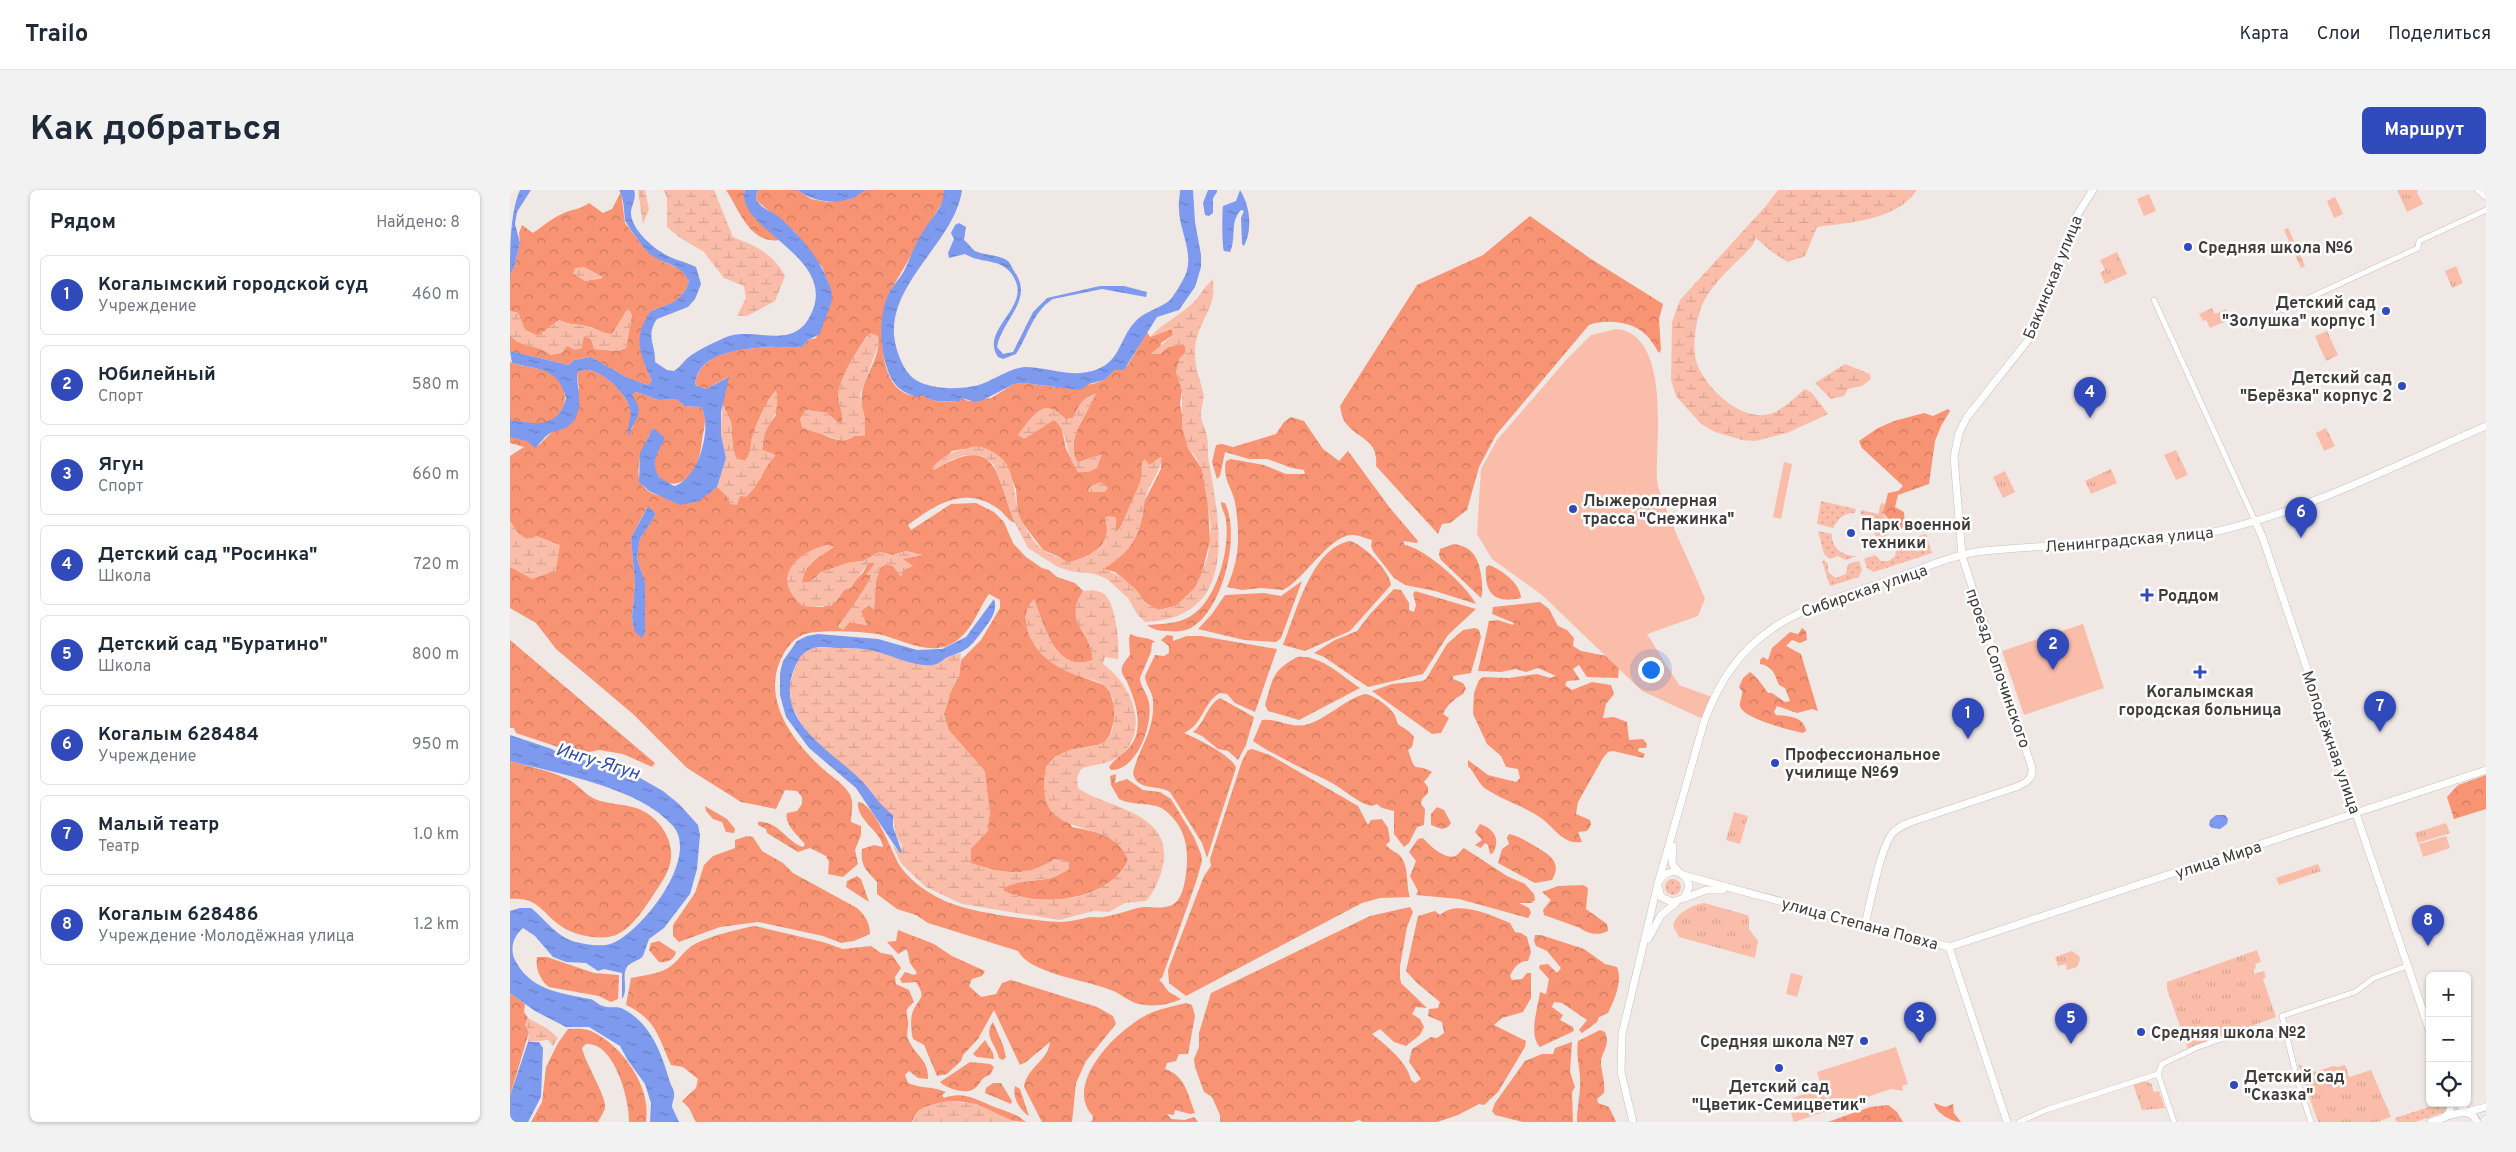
<!DOCTYPE html>
<html lang="ru">
<head>
<meta charset="utf-8">
<style>
	body { margin:0; font-family:Overpass,sans-serif; background:#f2f2f3; color:#1f2937 }
	.controls { position:absolute; right:15px; bottom:15px; display:grid; overflow:hidden; border-radius:8px; box-shadow:0 1px 4px #0004 }
	.controls button { width:45px; height:45px; display:grid; place-items:center; padding:0; border:0; border-bottom:1px solid #e0e1e3; background:#fff; color:#1f2937; font:25px sans-serif }
	.you { position:absolute; left:1140px; top:479px; width:18px; height:18px; margin:-12px; border:4px solid #fff; border-radius:50%; background:#1a73e8; box-shadow:0 0 0 8px #1a73e833 }
	.badge { display:grid; place-items:center; width:32px; height:32px; border-radius:50%; background:#304abb; color:#fff; font-size:16px; font-weight:700 }
	.pin { position:absolute; translate:-50% -41px; filter:drop-shadow(0 1px 2px #0008) }
	.pin::after { content:''; position:absolute; top:26px; width:18px; height:15px; background:inherit; clip-path:polygon(0 0,100% 0,50% 100%) }
	.list { margin:0; padding:0; list-style:none }
	h2 { display:flex; justify-content:space-between; align-items:center; height:65px; margin:0; padding:0 20px; font-size:21px }
	h2 small { font-size:16px; font-weight:400; color:#747a83 }
	.list li { display:grid; grid-template-columns:32px 1fr auto; gap:15px; align-items:center; box-sizing:border-box; height:80px; margin:0 10px 10px; padding:0 10px; border:1px solid #e0e1e3; border-radius:8px }
	.list b { display:block; font-size:19px; white-space:nowrap }
	.list p { margin:0; font-size:16px; white-space:nowrap; color:#747a83 }
	.list em { font-size:16px; font-style:normal; color:#747a83 }
	.icon { flex:none; width:28px; height:28px; fill:none; stroke:currentColor; stroke-width:2; stroke-linecap:round; stroke-linejoin:round }
	.map { position:relative; flex:none; width:1976px; height:932px; overflow:hidden; border-radius:8px }
	header { display:flex; align-items:center; gap:30px; box-sizing:border-box; height:70px; padding:0 25px; background:#fff; border-bottom:1px solid #e0e1e3 }
	header strong { font-size:24px }
	nav { display:flex; gap:28px; margin-inline-start:auto; font-size:18px }
	.intro { display:flex; align-items:center; justify-content:space-between; box-sizing:border-box; height:120px; padding:0 30px }
	h1 { margin:0; font-size:35px }
	.button { padding:12px 22px; border-radius:8px; background:#304abb; color:#fff; font-size:18px; font-weight:700 }
	main { display:flex; gap:30px; padding:0 30px }
	aside { flex:1; background:#fff; border-radius:8px; box-shadow:0 1px 4px #0004 }
	.map>svg:first-child { display:block }
</style>
</head>
<body>
<header>
<strong>Trailo</strong>
<nav><a>Карта</a><a>Слои</a><a>Поделиться</a></nav>
</header>
<div class="intro"><h1>Как добраться</h1><a class="button">Маршрут</a></div>
<main>
<aside>
<h2>Рядом<small>Найдено: 8</small></h2>
<ul class="list">
<li><span class="badge">1</span><div><b>Когалымский городской суд</b><p>Учреждение</p></div><em>460 m</em></li>
<li><span class="badge">2</span><div><b>Юбилейный</b><p>Спорт</p></div><em>580 m</em></li>
<li><span class="badge">3</span><div><b>Ягун</b><p>Спорт</p></div><em>660 m</em></li>
<li><span class="badge">4</span><div><b>Детский сад &quot;Росинка&quot;</b><p>Школа</p></div><em>720 m</em></li>
<li><span class="badge">5</span><div><b>Детский сад &quot;Буратино&quot;</b><p>Школа</p></div><em>800 m</em></li>
<li><span class="badge">6</span><div><b>Когалым 628484</b><p>Учреждение</p></div><em>950 m</em></li>
<li><span class="badge">7</span><div><b>Малый театр</b><p>Театр</p></div><em>1.0 km</em></li>
<li><span class="badge">8</span><div><b>Когалым 628486</b><p>Учреждение · Молодёжная улица</p></div><em>1.2 km</em></li>
</ul>
</aside>
<div class="map">
<svg width="1976" height="932" viewBox="0 0 1976 932">
	<defs>
		<pattern id="grass-dots" width="8" height="8" patternUnits="userSpaceOnUse" patternTransform="scale(1.25)"><rect width="8" height="8" fill="#fabda9"/><path d="M2 2h.1M6 6h.1" fill="none" stroke="#d7a392" stroke-width="1.8" stroke-linecap="round"/></pattern>
		<pattern id="forest-crowns" width="20" height="18" patternUnits="userSpaceOnUse" patternTransform="scale(1.25)"><rect width="20" height="18" fill="#f89473"/><path d="M2 6a3 3 0 1 1 6 0M12 15a3 3 0 1 1 6 0" fill="none" stroke="#ca7a60"/></pattern>
		<pattern id="wetland-marsh" width="20" height="14" patternUnits="userSpaceOnUse" patternTransform="scale(1.25)"><rect width="20" height="14" fill="#fabda9"/><path d="M1 5h8M5 5V1M11 12h8M15 12V8" fill="none" stroke="#d7a392"/></pattern>
		<pattern id="park-tufts" width="24" height="20" patternUnits="userSpaceOnUse" patternTransform="scale(1.25)"><rect width="24" height="20" fill="#fabda9"/><path d="M3 7l-1-3M5 7V3M7 7l1-3M15 17l-1-3M17 17v-4M19 17l1-3" fill="none" stroke="#d7a392"/></pattern>
		<pattern id="water-ripples" width="26" height="14" patternUnits="userSpaceOnUse" patternTransform="scale(1.25)"><rect width="26" height="14" fill="#7d9aef"/><path d="M2 4q2-2 4 0t4 0M15 11q2-2 4 0t4 0" fill="none" stroke="#687fc3"/></pattern>
	</defs>
	<rect width="100%" height="100%" fill="#efe8e5"/>
	<g fill="url(#grass-dots)">
		<path d="M1311 311 1346 319 1345 323C1333 323 1329 328 1323 338L1307 334Z"/>
		<path d="M1371 313 1375 314 1373 325 1380 330 1376 348 1365 346 1363 333 1350 324 1351 320 1368 324Z"/>
		<path d="M1308 341 1322 344C1321 359 1334 366 1347 366L1336 370 1328 366 1320 369 1314 364Z"/>
		<path d="M1391 357 1394 366 1420 357 1422 363 1364 382 1357 378 1354 369 1365 365 1371 371H1379L1385 366 1386 359Z"/>
		<path d="M1314 370 1318 374V382L1326 388 1336 384 1338 374 1349 371 1352 380 1349 387 1320 396 1312 371Z"/>
		<circle cx="1163" cy="697" r="8"/>
		<path d="M1931 913H1938L1935 922 1905 932H1887L1885 928Z"/>
	</g>
	<g fill="url(#forest-crowns)" fill-rule="evenodd">
		<path d="M216 0H235L234 4 256 37 271 50C240 55 230 21 216 0Z"/>
		<path d="M248 0H287L301 9 317 12 341 9 350 1 358 0H434V9L378 105C368 133 366 212 412 205 426 214 434 210 449 212L452 208 458 211 481 208 504 194 514 193 545 197 583 194 594 190 605 180 618 175 637 142 640 147 662 139 663 145 651 153 650 164 658 157 672 154 675 156V163L666 182 672 200 670 214 678 258 692 279 698 314 700 351 692 383 685 398 666 416 648 420 636 413 626 400 605 382 593 379 633 326V314L651 279V267L633 280C629 300 620 329 605 343L606 327 595 328C604 356 581 366 558 373L549 367 533 360 514 335 508 325 506 299 495 272 453 259 442 261 424 280C489 241 485 285 505 333 497 330 494 322 487 318 454 295 425 315 398 335L401 340 441 314 466 313 484 322 494 332 503 353 516 367 532 378 539 380 547 387 565 393 573 401C553 433 581 439 583 470 545 484 535 436 524 410L515 427 564 484 594 495 600 502 604 516V530L600 545 593 554 560 560 545 567 536 577 562 637C586 642 609 645 618 670 600 711 528 719 492 700 504 689 526 692 541 688 547 686 553 682 559 679L545 669C516 688 493 684 461 673L451 555 438 539 434 524 441 501 449 486 451 470 471 450 490 418V410L479 404C469 418 463 437 450 448 423 471 395 449 367 444 351 441 314 440 299 443 284 446 276 458 270 471 253 511 283 551 311 577 320 586 331 591 339 603 345 612 341 622 341 632L351 636V645L345 660 348 674 333 687 318 684 319 672 316 666 300 658 288 662 257 643 256 639 248 635V632C268 630 277 652 293 657L295 654C289 646 274 635 277 623L287 621 292 614V607L287 601 275 600 266 619 231 612 177 578 123 524 46 459 26 433 0 418V376L16 349 7 342 0 331V266L14 257 0 253V247L11 248 28 256 42 242 69 198 67 183C85 170 115 202 120 218 122 226 119 237 119 245L123 236 121 205 126 202 149 210 166 209 175 216 191 217C198 228 194 237 192 250 185 323 124 290 151 255L143 238C133 256 114 296 147 305 155 307 166 305 174 304 187 304 197 306 207 297L217 306 220 314 251 288 255 277 265 265 252 260 255 240 266 225 260 207 242 248 240 263 235 271 226 268 223 259 221 232 212 213 218 187 196 199 185 195C188 162 232 159 258 157 269 156 281 159 292 157L298 150 306 148 321 113 318 92 312 77 285 42 248 12 246 8ZM357 146 369 149C367 183 343 191 355 229 352 234 349 243 344 246 327 259 304 238 290 229L296 220 317 223 331 235 334 228C322 199 341 170 357 146ZM585 204C577 228 555 246 567 273L583 267 568 282 556 259 551 235 544 230 534 234 520 246 543 219 556 229 563 228C569 216 572 208 585 204ZM137 317 146 324 130 349 127 368 135 393 134 430 124 441 122 427 125 394 121 348ZM316 355 324 357C308 367 294 374 292 393L300 392 310 383 337 373 353 371 369 362 383 365 396 361 412 365 399 366 393 369 391 386 383 376 376 374 370 378 366 390 364 419 359 415 351 421 356 435 340 432 328 437C335 427 360 394 361 385H357L365 373H358L353 383 334 400 326 411 313 417 293 416 281 402 277 388Z"/>
		<path d="M111 2 115 33 136 60 152 71 174 81 179 91C173 111 160 114 141 121L134 172 142 191 138 195 118 188 81 167 64 170 59 175 0 161V144C9 159 27 153 41 165L74 145 81 149 85 159 107 161 116 158 122 125 118 119 102 144C91 144 87 138 76 136 65 133 62 136 49 130L28 146 15 140 8 123 0 121V85L4 77 10 53 9 43 12 35 23 43C33 36 42 28 54 23 65 18 67 21 79 13L93 23 102 19ZM74 77 92 87V88L75 91 63 83Z"/>
		<path d="M1020 26 1081 69 1153 114 1149 129 1151 160 1149 163C1145 157 1141 149 1135 144 1122 131 1095 129 1079 135L986 245 969 277 957 320 940 333 932 334 928 344 866 276C869 248 846 249 835 232 832 228 831 221 830 216L907 95 973 65Z"/>
		<path d="M0 172C12 177 36 178 44 185 62 199 57 227 34 233 23 236 12 232 0 230Z"/>
		<path d="M1438 219 1440 221 1431 236 1425 251 1419 294 1388 305 1385 317 1394 322 1395 335 1392 339H1389L1373 323 1378 303 1388 301 1393 296 1352 258 1349 251 1368 238 1384 231 1414 223 1423 226Z"/>
		<path d="M781 227 794 231 813 259 829 271 838 261 880 318 908 351 907 353 893 351 895 355C916 359 956 395 966 414L925 401 895 395 884 388 863 361 861 356 862 350C856 349 850 345 843 345 821 343 794 390 773 400L751 398 732 400 717 397C730 368 730 344 725 312 722 298 712 288 716 271L721 269 754 275 776 284H795L794 280 782 278 757 269H739L715 262 710 286 707 289 702 272 706 255 712 254 723 257 766 244 774 232Z"/>
		<path d="M711 312 715 313C731 345 713 420 681 438 675 441 665 442 658 441 650 441 643 440 637 435 650 434 663 434 675 429 706 416 720 361 716 330 715 323 711 318 711 312Z"/>
		<path d="M840 351C853 354 880 381 881 395L840 441 795 461 773 455C786 424 801 358 840 351Z"/>
		<path d="M944 354C966 357 970 373 972 392 972 398 973 403 971 408L931 370 929 365 930 359Z"/>
		<path d="M979 375C992 380 1010 393 1011 408 985 414 974 404 976 377Z"/>
		<path d="M792 391 771 448 766 452 734 450 688 439 702 424 715 405 754 403 771 406Z"/>
		<path d="M884 399 891 400 899 413V420L904 422 906 415 903 404 905 401 966 419 938 445 913 484 858 497 814 467 804 463 825 450 847 441 861 423Z"/>
		<path d="M1030 412 1039 419 1048 436 1057 440 1064 448 1063 456 1071 461 1097 466 1109 478 1108 488 1077 487 1069 475 1063 479 1070 490 1057 491 1055 495 1062 500 1082 492 1101 495 1104 504 1096 514 1093 528 1104 527 1117 532 1119 550 1133 549 1137 554 1136 558H1129L1128 561 1135 564 1133 568 1103 561 1098 562 1093 568 1068 612 1066 624 1080 630 1081 635 1077 641 1068 642 1072 652C1053 655 1045 638 1031 628 1014 616 994 611 976 599 969 595 965 583 958 576V570L978 585 1006 592 1010 588 1008 579 996 577 991 566 977 554 963 524 964 503 969 490 973 487 998 488 1027 484 1040 488 1046 486 1028 478 1016 482 1005 479 991 482 968 481 979 431 988 430 1003 435 1004 433 982 424 983 417Z"/>
		<path d="M965 438 969 440 971 447 961 483 943 486V489L953 493 956 498 953 504C944 509 938 514 933 524L939 528 931 543 922 544 862 501 882 494 912 491 916 489 937 454 953 440Z"/>
		<path d="M1292 438 1296 441 1297 450 1290 453 1282 450 1276 456 1291 464 1308 521 1302 519 1287 523 1267 516 1264 522 1266 525C1278 526 1294 526 1296 541L1293 543C1281 540 1233 529 1230 516 1229 511 1233 506 1232 501L1229 497 1233 488 1240 482C1247 487 1253 496 1258 503H1262L1275 512 1280 511 1275 498 1269 495C1265 485 1263 476 1250 474V470L1253 467 1258 470 1262 458 1280 442 1288 444Z"/>
		<path d="M620 444C629 449 638 446 645 452L642 453 641 462 630 488C630 497 638 504 639 513 643 534 627 581 601 580L599 577C608 564 624 560 627 541 630 524 624 508 617 492 616 489 612 485 612 482 610 476 617 469 620 465L619 449Z"/>
		<path d="M657 445 663 446V451L677 446H691L767 459 745 522 725 513 717 504 710 503C693 512 693 535 674 543 686 548 723 566 726 578L697 668 692 653 660 602C648 594 627 602 623 583 629 557 645 542 643 511 643 502 635 495 635 486L645 465 654 466 659 463V456L651 450Z"/>
		<path d="M0 450 145 573 142 577 113 564 89 560 69 564 6 543 4 538H0Z"/>
		<path d="M787 467C812 465 831 486 850 498L789 530 758 521 755 515C763 488 762 481 787 467Z"/>
		<path d="M855 504C862 504 880 517 884 524 886 527 887 533 889 535 895 539 899 540 904 547L902 557 898 560C907 587 903 571 922 582L914 592 918 597V603L912 609 911 614 915 619 914 635 907 637 899 653 894 657 884 644V621L872 618 867 614 862 616C847 613 835 600 822 593 797 580 766 567 743 551L752 530C766 528 780 538 795 535 816 530 833 510 855 504Z"/>
		<path d="M710 508 744 527 736 555 728 570 718 561 708 559 692 546 683 542C695 533 697 515 710 508Z"/>
		<path d="M742 559 760 565 848 616 858 635 861 630 872 629 878 638 880 651 876 655C881 661 887 662 891 667 899 677 896 696 900 707L870 708 852 713 676 806 659 793 658 780 694 686 701 676 700 669 732 571 738 560Z"/>
		<path d="M0 571C20 577 43 581 61 591 69 596 77 606 85 609 97 614 114 614 126 618 148 625 166 650 160 674 157 685 150 695 144 704 134 719 118 745 98 747 83 749 60 744 48 734 30 720 27 707 0 709Z"/>
		<path d="M606 584 605 593 617 589 633 600 650 602 661 609 684 647 691 664 692 671 686 692 652 788 649 789 659 802 671 809C659 815 643 817 629 814 619 812 609 802 598 799 575 790 519 783 508 761L418 733 406 725 387 719 367 704V692C357 681 350 676 352 659L364 655 373 657C371 641 346 630 348 612 364 612 382 663 390 676 404 696 430 711 452 717 476 724 525 731 550 732 560 732 570 729 580 727 586 727 592 728 598 726 611 724 622 718 635 717 645 717 659 720 667 711 675 703 677 679 677 668 677 648 670 631 653 619 642 612 623 616 609 609L601 595 600 586Z"/>
		<path d="M1976 585V619L1944 629 1937 607 1948 595Z"/>
		<path d="M195 616 217 629 225 639 224 643 216 642 212 632 203 629 196 621Z"/>
		<path d="M927 617 934 620 941 633 938 637 932 639 921 635V624Z"/>
		<path d="M970 634C984 639 991 649 983 663L980 664 978 655 975 653 971 658 965 655 972 650 965 642Z"/>
		<path d="M999 644C1008 646 1015 650 1023 655 1038 664 1053 671 1042 690L1025 693 988 673 992 659 999 654 997 648Z"/>
		<path d="M237 646 243 647 252 661 273 673 283 683 347 718C355 725 360 733 360 744L344 751 331 753 313 746 248 732 210 737 169 752 163 746V735L185 703 194 675 203 666 225 658V650Z"/>
		<path d="M913 648C919 655 935 670 945 666 948 665 951 660 954 658L997 686 1015 694 1024 704 1025 710 1021 713H1009L1019 718 1021 723 1018 728 949 709 906 705 908 701 900 686 906 671 899 662 908 649Z"/>
		<path d="M347 686 351 689 359 712 336 697 337 691Z"/>
		<path d="M1073 695 1078 698 1076 719 1097 734 1098 741C1088 746 1078 744 1070 738L1034 725 1033 720 1041 710 1032 702 1048 696Z"/>
		<path d="M900 717 903 722 897 737 890 776V787L891 793 917 818 906 817 902 824 910 829 914 837 910 845 896 856 884 852 870 839 862 844C876 855 898 873 901 890L905 893 911 889 899 872 902 859 921 847 927 848 934 843 932 832 918 826 919 819 928 818 930 812 907 793 896 781 908 726 925 721 930 725C947 709 981 725 1000 733L1005 742 1011 743 1017 747 1021 762 1018 771C1008 771 1004 778 1000 786L1002 790 1012 789 1017 783H1021V808L1013 822 992 828 984 835 1016 851 1015 857 988 902 974 915 969 914 948 925 927 932H853L849 930 843 932H710V925L702 907 694 902 685 877 684 869 689 857V843L701 803 860 726Z"/>
		<path d="M245 736 313 752 333 759 361 756 371 763 382 765 391 778 385 787 386 794 399 800 404 812C395 820 396 820 398 831 399 838 395 844 399 851 406 866 419 870 418 889L408 888 399 881 395 885 398 893C411 899 423 896 436 902L432 905 434 908C454 900 469 911 487 918 499 922 506 924 516 932 479 932 468 901 422 915 412 917 405 922 402 932H186L179 918 172 911 186 898 188 889 173 877 161 875C148 847 147 830 116 815L121 788C134 785 152 784 162 775 171 768 175 759 185 754 200 746 228 739 245 736Z"/>
		<path d="M388 740 424 754 442 766 475 781 472 786 462 789 459 796 471 807 486 804 492 793 501 790 587 817 603 826 606 834 576 871 566 893 562 932H532L514 897C517 877 538 871 540 852L516 872 510 875 484 820 468 849 453 865 451 871 437 884 427 886 414 855 403 849C401 841 400 829 403 821 409 807 417 809 406 792L392 793 390 789 395 782 404 785 407 783 400 773 397 759 388 764 377 752 386 751Z"/>
		<path d="M1025 745H1031L1074 759 1095 774 1107 777C1113 791 1104 811 1098 823L1089 827 1087 832 1072 843 1069 840 1077 830 1052 813 1044 812 1042 817 1053 825 1050 830 1063 837 1064 841 1030 857C1018 845 1028 818 1030 802L1036 804 1039 789 1029 778 1030 775 1038 774 1047 783 1051 778 1037 761 1026 756 1024 751Z"/>
		<path d="M149 751 166 762C164 770 157 773 149 772L139 760 141 753Z"/>
		<path d="M27 767H37L84 783 109 785 108 809 101 812 89 806 39 797C30 790 25 778 27 767Z"/>
		<path d="M0 803 15 814 14 822 18 828 15 835 19 842 0 906Z"/>
		<path d="M676 813 682 815 685 826 678 864H669L666 871 657 873 655 879C675 885 678 905 685 923L680 924 665 920 664 925 657 924 661 929 675 930 684 927 688 932H579L582 931 583 926C551 893 612 834 643 822 653 818 665 816 676 813Z"/>
		<path d="M483 832 493 855 496 867 493 870 489 868C486 854 473 846 483 832Z"/>
		<path d="M58 839C65 839 73 838 81 841 112 855 142 897 136 932H119C120 910 104 851 76 854L72 858C76 875 97 907 95 918 94 922 90 928 88 932H21L32 912 36 877 48 853Z"/>
		<path d="M1090 840 1095 842C1100 854 1094 859 1091 870 1090 879 1096 891 1094 903L1087 909 1088 913 1099 917 1106 932H1067C1067 917 1071 902 1070 887 1069 874 1066 864 1068 851Z"/>
		<path d="M475 850 483 863 484 869 467 867 463 864Z"/>
		<path d="M1062 852 1060 882 1065 897 1062 902 1063 932H1013L985 925 982 921 985 913 1015 871 1032 864H1043L1045 858Z"/>
		<path d="M460 872 480 874 484 877 480 885C470 887 470 897 462 900 453 904 436 898 430 892Z"/>
		<path d="M483 893H491L502 911 501 914 475 903 476 898Z"/>
		<path d="M505 896 510 899 519 926C510 920 502 908 505 896Z"/>
		<path d="M1424 913 1435 917 1443 914 1444 923 1451 932C1441 932 1425 922 1424 913Z"/>
		<path d="M1378 915 1387 922 1393 932H1318L1360 917Z"/>
	</g>
	<g fill="url(#wetland-marsh)">
		<path d="M128 0H135L139 19 133 34Z"/>
		<path d="M153 0H204L223 47C247 56 263 64 275 86L265 111 237 126H227L236 108 234 96 214 88 194 62 169 47 157 37V7Z"/>
		<path d="M1268 0H1407C1386 31 1340 32 1307 37L1295 66 1278 72 1262 62 1246 48 1242 56C1224 76 1199 94 1190 121 1185 136 1182 158 1187 174 1197 200 1235 236 1265 222 1277 216 1285 207 1295 199L1302 203 1318 224 1277 243 1245 251 1232 250 1205 242 1191 234 1166 206 1161 190 1162 132 1170 110 1255 17Z"/>
		<path d="M74 77 93 87 75 91 63 83 65 78Z"/>
		<path d="M703 89C703 94 704 99 703 104 701 124 684 139 685 165 685 178 690 189 693 202 695 209 691 216 691 224 691 231 694 236 696 242 699 252 697 262 699 272 710 336 730 428 635 432L627 424 618 408 597 389 585 384 560 381 548 377 518 358 505 333 484 275 473 266 455 265 443 269 424 280 422 278C435 264 440 263 458 258 467 255 475 257 483 262 511 277 500 311 513 334 519 343 525 355 534 361 542 366 551 367 558 373 581 366 604 356 595 328L598 326 606 327 605 342 610 338 631 290 632 272 635 269 639 275 652 267C650 281 643 289 637 302 634 311 634 319 632 329 627 353 614 366 594 379L612 387 626 400 636 413 648 420 666 416 685 398 692 383 698 366 701 337 692 279 685 266 678 258 672 238V200L666 182 669 168 675 163V156L672 154 658 157 650 164H641L663 145 662 139 640 147C653 133 669 126 683 113 690 106 695 96 703 89Z"/>
		<path d="M118 118 122 125 116 158 107 161 84 159 81 149 74 146 72 158 65 160 57 156 52 163 41 165C27 153 9 159 0 144V121L8 123 15 140 28 146 49 130C62 136 64 133 76 136 86 138 91 144 102 144Z"/>
		<path d="M361 143 368 146 369 153 350 204 355 229V246H345L333 251 292 238 290 229 296 220 317 223 331 235C335 225 328 216 328 205 328 190 350 153 361 143Z"/>
		<path d="M1335 174 1360 184 1361 189 1352 196 1338 199 1334 206 1321 209 1305 193Z"/>
		<path d="M266 200C273 228 252 233 252 260L266 265C253 278 250 295 236 307L230 306 227 315 220 314 217 306 207 297 216 268 211 245 212 213 221 232 223 259 226 267 235 271C241 263 240 257 242 248 246 233 255 212 266 200Z"/>
		<path d="M586 204C576 227 554 248 568 273L592 264 587 278 578 282H569C554 267 560 243 544 230L514 249 508 245C515 236 528 213 542 219 547 220 551 226 556 229L563 228C569 216 572 208 586 204Z"/>
		<path d="M591 292 598 298 595 302H579L578 300 581 296Z"/>
		<path d="M0 331 7 342 16 349 27 346 50 355 46 381 22 389 0 377Z"/>
		<path d="M316 355 324 357C309 366 293 374 292 393L300 392 310 383 337 373 353 371 369 362 383 365 396 361 413 365 393 369 403 376 394 380 391 387 383 376 376 374 370 378 366 390 364 420 359 415 351 421 357 435 340 432 333 440 328 437C334 427 360 394 361 385H356L365 373H358L341 398 334 400 321 416H293C260 389 285 363 316 355Z"/>
		<path d="M583 400C587 401 592 402 594 404 606 413 610 455 608 469L595 467 593 474C623 495 643 545 605 569 595 575 582 574 571 579L567 588 568 598C596 618 658 621 654 669 652 685 646 699 636 711L615 713 599 722 583 721 550 730 452 714 416 697 404 686 391 673 382 654 389 662 392 656 385 644 384 631 370 615 361 601 302 548 291 533 282 516 279 497 288 469 294 462 303 458H333L359 459 401 473 425 475 440 466 451 463 449 486 441 501 434 524 438 539 475 581 480 621 478 641 461 659V673C493 684 516 688 545 669L559 671V679C553 682 547 686 541 688 527 691 503 690 492 700 528 720 600 711 618 670 601 621 520 658 536 577 543 569 551 562 561 560 574 556 591 559 600 546 603 541 604 531 604 524 604 517 604 508 600 502 593 489 575 489 563 484 540 475 519 458 516 433 515 423 517 416 524 409 534 435 545 484 583 470 581 438 552 435 573 401Z"/>
		<path d="M18 828 38 839 48 848 43 856 38 850 18 852 19 842 15 835Z"/>
		<path d="M438 911 467 914 505 932H402C408 916 423 914 438 911Z"/>
	</g>
	<g fill="url(#park-tufts)">
		<path d="M1887 0H1908L1907 3 1913 14 1897 22Z"/>
		<path d="M1778 38 1795 76 1791 78 1774 40Z"/>
		<path d="M1607 62 1617 84 1595 94 1590 83 1595 80 1590 70Z"/>
		<path d="M1946 76 1953 93 1942 98 1935 81Z"/>
		<path d="M1702 118 1705 124 1716 119 1721 129 1700 138 1696 130 1693 131 1689 124Z"/>
		<path d="M1817 141 1828 165 1816 171 1805 146Z"/>
		<path d="M1816 238 1825 256 1814 261 1806 243Z"/>
		<path d="M1666 260 1678 285 1666 290 1654 265Z"/>
		<path d="M1601 279 1607 293 1581 304 1575 291Z"/>
		<path d="M1495 281 1505 302 1493 308 1483 287Z"/>
		<path d="M1416 344 1420 357 1394 366 1389 352Z"/>
		<path d="M1224 622 1238 626 1230 654 1216 650Z"/>
		<path d="M1936 633 1940 643 1908 653 1905 643Z"/>
		<path d="M1808 674 1811 681 1769 695 1766 688Z"/>
		<path d="M1194 713 1237 725 1239 727V739L1248 751 1245 768 1169 747 1163 736C1166 723 1182 715 1194 713Z"/>
		<path d="M1747 760 1751 772 1745 774 1746 778 1743 780 1744 784 1754 781 1756 787 1753 789 1766 827 1678 859 1657 799V792Z"/>
		<path d="M1562 761 1569 766 1570 770 1567 777 1557 780 1556 774 1548 776 1545 767Z"/>
		<path d="M1788 874 1805 882 1823 876 1828 877 1835 875 1839 887 1861 880 1881 927 1867 932H1808Z"/>
		<path d="M1633 891 1641 893 1644 902 1649 901 1655 918 1632 920 1623 894Z"/>
	</g>
	<g fill="#fabda9">
		<path d="M1639 4 1646 21 1634 26 1627 9Z"/>
		<path d="M1825 7 1833 24 1824 28 1817 11Z"/>
		<path d="M1106 139C1156 143 1148 234 1147 269 1147 277 1146 288 1148 296 1160 334 1180 372 1195 409L1188 426 1137 444 1169 495 1202 507 1193 529 1132 501 1032 405 982 369 967 344 971 279 987 250 1057 169 1081 145Z"/>
		<path d="M1274 272 1282 274 1271 329 1263 327Z"/>
		<path d="M1573 434 1594 498 1514 525 1492 461Z"/>
		<path d="M1936 646 1940 658 1913 667 1909 654Z"/>
		<path d="M1281 783 1293 786 1287 807 1276 804Z"/>
		<path d="M1386 857 1398 894 1392 896 1393 901 1381 899 1284 932 1277 910 1312 898 1307 882Z"/>
	</g>
	<g fill="url(#water-ripples)">
		<path d="M10 0H21L7 22 5 34 10 53 4 77 0 85C0 59 0 22 10 0Z"/>
		<path d="M109 0H124C127 9 121 15 121 23 121 39 143 58 156 65 165 70 176 72 186 77L191 94 185 109 178 117 147 129C135 147 146 154 145 172L157 180 164 181C171 177 174 170 180 166 190 159 203 153 214 148 243 135 282 162 300 126 332 67 223 39 235 0H248C247 4 245 7 247 11 252 19 262 21 269 27 293 48 314 73 322 104 324 112 312 134 310 144L298 150 292 157C281 159 269 156 257 157 233 159 187 162 185 195L196 199 219 187 211 222V245L216 268 207 297 189 311 170 315 139 301 129 292 130 263 143 238 155 248C148 262 140 272 149 287L164 296C189 290 203 235 191 217L175 216 166 209 149 210 126 202 122 205C137 226 123 227 119 247 116 237 122 229 120 219 117 203 84 170 67 183 67 201 76 225 57 237 50 241 44 240 39 244 33 248 30 254 25 258L17 251 0 247V230C25 234 48 239 56 208 48 177 29 180 2 173L0 161 59 175 64 170 81 167 118 188 138 195 142 191C130 165 122 146 141 121 160 114 173 111 179 91 169 71 148 75 135 59 132 55 116 34 115 30 114 21 114 8 109 0Z"/>
		<path d="M287 0H358C350 1 348 7 341 9 320 14 305 12 287 0Z"/>
		<path d="M434 0H452C445 51 381 90 384 145 385 157 391 175 399 184 412 201 456 201 474 193 487 188 502 177 517 177 544 178 567 191 594 176 610 166 612 146 624 133 634 121 647 120 659 111 664 106 672 92 675 86 685 64 669 40 669 19 668 13 670 6 670 0H683L685 32 691 65V77L685 97 669 120 647 127 614 180H605L594 190 579 194 570 200 514 193 504 194 473 210 465 212 452 208 449 212C434 210 426 214 412 205L409 207C392 204 382 195 377 178 370 158 369 128 377 107 381 97 389 90 394 81 401 67 405 53 414 40 423 26 434 17 434 0Z"/>
		<path d="M698 0H707V2L703 8V23L699 26 695 25 693 13Z"/>
		<path d="M730 0C740 16 743 39 734 56L732 54 731 28 734 21 731 20C719 33 727 47 720 62L714 61C712 56 712 22 713 16L726 11Z"/>
		<path d="M449 33 456 37 454 50C458 53 461 58 465 61 475 66 488 64 498 71 501 74 503 80 506 84 523 111 491 131 487 157L493 164 503 162 523 122 537 108 590 96H614L637 102 636 107 592 99 543 109C523 121 518 146 506 164L493 169 488 167C470 141 517 119 506 92 496 66 472 75 455 64L439 68 438 63 444 49 441 43 445 35Z"/>
		<path d="M138 316 146 324 130 349 127 368 135 393V442L132 448 124 441 122 427 125 394 121 348Z"/>
		<path d="M484 409C488 420 481 430 474 439 461 456 459 460 440 466 434 468 430 474 423 475 404 477 386 467 368 462 356 458 340 458 327 458 318 458 309 456 301 459 290 463 287 472 283 482 266 532 320 560 350 589 362 601 369 615 383 625V637L392 662H389L346 598 299 558 276 527 270 505V483L273 471 287 451 297 446 308 444 368 449 407 460 432 459 456 447Z"/>
		<path d="M0 545 42 559 53 566 104 576 123 584 153 601 169 614 188 635 190 645 187 679 180 704 154 738 139 749 133 766C129 771 120 772 117 777 111 786 119 799 112 809V783L94 779 88 781 76 773 56 772 43 767 25 746 13 738C4 746 0 756 4 768 19 800 49 803 80 809 85 810 88 815 93 816 101 819 108 815 115 820 142 835 152 865 160 892 161 896 164 899 164 903 165 907 162 912 162 917L169 932H140L141 913 135 894 117 869 110 856 79 837H56L25 821 0 803V721L10 718H21C35 729 45 745 62 751 73 754 93 758 103 753 132 741 190 668 163 636 129 597 48 584 0 571Z"/>
		<path d="M1706 625H1715L1718 629 1717 634 1710 639 1702 638 1699 635 1700 630Z"/>
		<path d="M18 852H29L33 858 31 907 18 932H0V906Z"/>
	</g>
	<g fill="none" stroke-linecap="round" stroke-linejoin="round">
		<defs>
			<g id="street">
				<path d="M1644 110 1745 331"/>
				<path d="M1773 120 1908 58 1909 51 1976 20"/>
				<path d="M1509 932 1536 920 1648 884"/>
				<path d="M1664 932 1648 884 1652 874 1688 857 1740 839 1748 838 1761 846 1776 842"/>
				<path d="M1801 932 1788 893 1772 826 1845 802 1864 788 1897 776"/>
			</g>
			<g id="secondary">
				<path d="M1969 0 1976 6"/>
				<path d="M1745 331 1752 346 1920 842"/>
				<path d="M1163 656 1162 674 1169 682"/>
				<path d="M1173 685 1439 757 1976 580"/>
				<path d="M1149 690 1194 532C1231 431 1295 419 1387 388 1414 378 1444 364 1474 361 1525 356 1576 354 1626 351 1652 349 1679 348 1704 342 1800 320 1886 275 1976 236"/>
				<path d="M1175 708 1196 700H1213"/>
				<path d="M1355 734C1361 711 1369 664 1381 645 1386 638 1393 635 1401 632L1506 597C1516 593 1523 589 1522 578L1452 366 1444 267 1449 243 1457 227 1523 144 1564 30 1583 0"/>
				<path d="M1138 749 1151 725 1166 713"/>
				<path d="M1439 757 1497 932"/>
				<path d="M1948 913 1957 922 1976 917"/>
				<path d="M1935 927 1939 923 1942 913"/>
				<path d="M1123 932 1111 882 1112 844 1148 693C1156 676 1177 679 1179 697L1174 708 1162 712 1151 707 1148 696"/>
				<path d="M1921 932C1935 928 1959 913 1967 932"/>
				<path d="M1974 932 1976 929"/>
			</g>
		</defs>
		<use href="#street" stroke="#c7c1be" stroke-width="6"/>
		<use href="#secondary" stroke="#c7c1be" stroke-width="8"/>
		<use href="#street" stroke="#fff" stroke-width="5"/>
		<use href="#secondary" stroke="#fff" stroke-width="7"/>
	</g>
	<g fill="#304abb" stroke="#fff" stroke-width="2">
		<circle cx="1678" cy="57" r="5"/>
		<circle cx="1876" cy="121" r="5"/>
		<circle cx="1892" cy="196" r="5"/>
		<circle cx="1063" cy="319" r="5"/>
		<circle cx="1341" cy="343" r="5"/>
		<path d="M1634.5 397.5h5v5h5v5h-5v5h-5v-5h-5v-5h5z"/>
		<path d="M1687.5 474.5h5v5h5v5h-5v5h-5v-5h-5v-5h5z"/>
		<circle cx="1265" cy="573" r="5"/>
		<circle cx="1631" cy="842" r="5"/>
		<circle cx="1354" cy="851" r="5"/>
		<circle cx="1269" cy="878" r="5"/>
		<circle cx="1724" cy="895" r="5"/>
	</g>
	<g text-anchor="middle" stroke-width="5" stroke-linejoin="round" paint-order="stroke">
		<g font-size="16" font-weight="bold" fill="#3f3c3b" stroke="#fff" text-anchor="start">
			<text x="1688" y="63">Средняя школа №6</text>
			<text x="1866" y="118" text-anchor="end">Детский сад<tspan x="1866" dy="18">"Золушка" корпус 1</tspan></text>
			<text x="1882" y="193" text-anchor="end">Детский сад<tspan x="1882" dy="18">"Берёзка" корпус 2</tspan></text>
			<text x="1073" y="316">Лыжероллерная<tspan x="1073" dy="18">трасса "Снежинка"</tspan></text>
			<text x="1351" y="340">Парк военной<tspan x="1351" dy="18">техники</tspan></text>
			<text x="1648" y="411">Роддом</text>
			<text x="1690" y="507" text-anchor="middle">Когалымская<tspan x="1690" dy="18">городская больница</tspan></text>
			<text x="1275" y="570">Профессиональное<tspan x="1275" dy="18">училище №69</tspan></text>
			<text x="1641" y="848">Средняя школа №2</text>
			<text x="1344" y="857" text-anchor="end">Средняя школа №7</text>
			<text x="1734" y="892">Детский сад<tspan x="1734" dy="18">"Сказка"</tspan></text>
			<text x="1269" y="902" text-anchor="middle">Детский сад<tspan x="1269" dy="18">"Цветик-Семицветик"</tspan></text>
		</g>
		<g font-size="16" fill="#3f3c3b" stroke="#fff">
			<text transform="translate(1542 87) rotate(-68)" y="6">Бакинская улица</text>
			<text transform="translate(1619 349) rotate(-5)" y="6">Ленинградская улица</text>
			<text transform="translate(1354 400) rotate(-19)" y="6">Сибирская улица</text>
			<text transform="translate(1489 478) rotate(71)" y="6">проезд Сопочинского</text>
			<text transform="translate(1822 552) rotate(71)" y="6">Молодёжная улица</text>
			<text transform="translate(1708 669) rotate(-18)" y="6">улица Мира</text>
			<text transform="translate(1350 733) rotate(15)" y="6">улица Степана Повха</text>
		</g>
		<g font-size="18" font-style="italic" fill="#3049ab" stroke="#fff">
			<text transform="translate(88 571) rotate(17)" y="6">Ингу-Ягун</text>
		</g>
	</g>
</svg>
<div class="controls">
<button>+</button>
<button>−</button>
<button><svg class="icon" aria-label="locate" viewBox="0 0 24 24"><circle cx="12" cy="12" r="6"/><path d="M12 2v4M12 18v4M2 12h4M18 12h4"/></svg></button>
</div>
<div class="you"></div>
<div class="pin badge" style="left:1458px;top:549px">1</div>
<div class="pin badge" style="left:1543px;top:480px">2</div>
<div class="pin badge" style="left:1410px;top:853px">3</div>
<div class="pin badge" style="left:1580px;top:228px">4</div>
<div class="pin badge" style="left:1561px;top:854px">5</div>
<div class="pin badge" style="left:1791px;top:348px">6</div>
<div class="pin badge" style="left:1870px;top:542px">7</div>
<div class="pin badge" style="left:1918px;top:756px">8</div>
</div>
</main>
</body>
</html>
